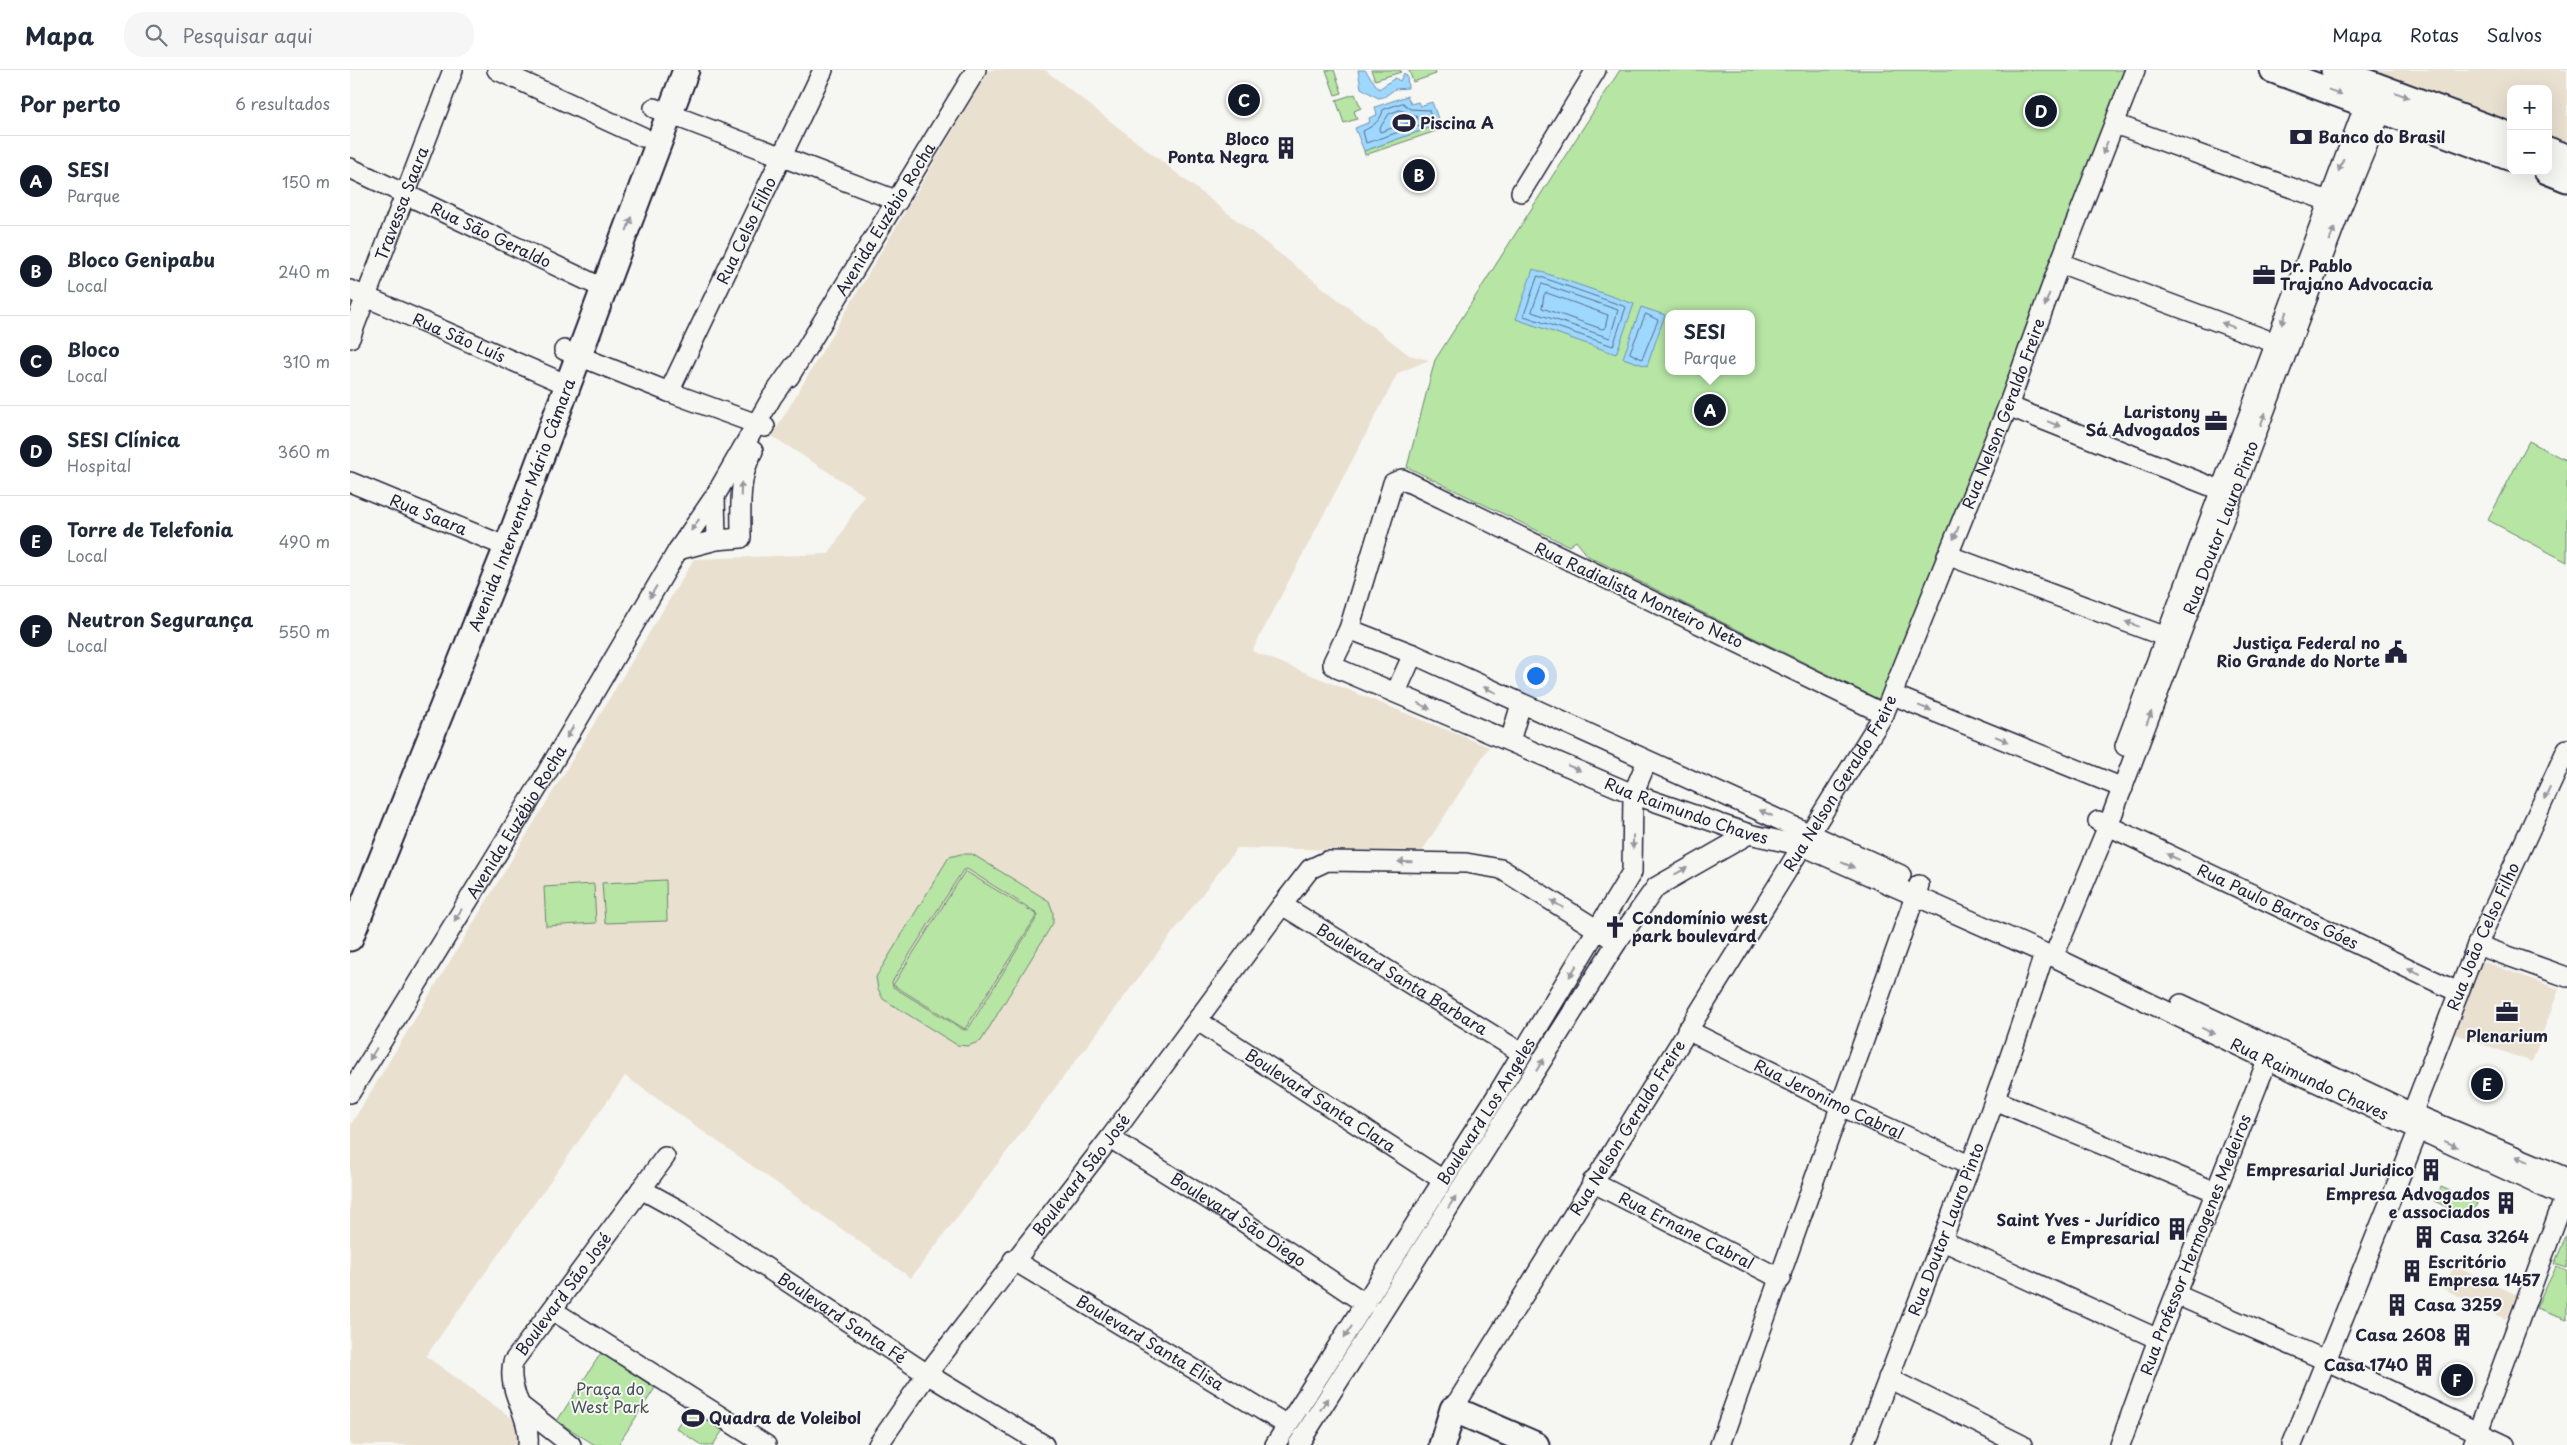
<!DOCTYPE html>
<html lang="pt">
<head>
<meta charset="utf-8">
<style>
	body { margin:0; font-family:"Playpen Sans",sans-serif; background:#f6f6f7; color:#1f2937 }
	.controls { position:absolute; right:15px; top:15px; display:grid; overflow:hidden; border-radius:10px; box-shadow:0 5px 20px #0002 }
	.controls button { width:45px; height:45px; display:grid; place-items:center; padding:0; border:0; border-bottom:1px solid #e0e1e3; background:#fff; color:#1f2937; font:25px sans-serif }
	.you { position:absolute; left:1185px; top:605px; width:18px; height:18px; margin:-12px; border:4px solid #fff; border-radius:50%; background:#1a73e8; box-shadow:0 0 0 8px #1a73e833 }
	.badge { display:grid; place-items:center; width:32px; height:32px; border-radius:50%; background:#111827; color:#fff; font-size:16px; font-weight:700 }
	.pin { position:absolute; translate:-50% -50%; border:2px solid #fff; box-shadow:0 1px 5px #0006 }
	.popup { position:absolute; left:1315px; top:240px; width:90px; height:65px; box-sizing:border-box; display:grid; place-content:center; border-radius:10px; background:#fff; filter:drop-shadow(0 1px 4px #0005); font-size:16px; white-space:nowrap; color:#747a83 }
	.popup b { font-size:19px; color:#1f2937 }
	.popup::after { content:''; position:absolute; left:50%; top:100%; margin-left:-10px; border:10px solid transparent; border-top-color:#fff }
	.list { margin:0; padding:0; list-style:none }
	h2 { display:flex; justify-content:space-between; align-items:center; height:65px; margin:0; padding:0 20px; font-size:21px }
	h2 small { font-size:16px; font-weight:400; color:#747a83 }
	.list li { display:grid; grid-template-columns:32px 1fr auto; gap:15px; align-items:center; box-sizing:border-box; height:90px; padding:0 20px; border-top:1px solid #e0e1e3 }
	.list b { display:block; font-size:19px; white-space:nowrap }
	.list p { margin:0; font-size:16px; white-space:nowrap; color:#747a83 }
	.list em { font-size:16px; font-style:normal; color:#747a83 }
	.icon { flex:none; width:28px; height:28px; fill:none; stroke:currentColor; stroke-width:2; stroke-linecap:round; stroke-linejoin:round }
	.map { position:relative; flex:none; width:2217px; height:1375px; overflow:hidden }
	header { display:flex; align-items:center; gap:30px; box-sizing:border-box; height:70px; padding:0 25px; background:#fff; border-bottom:1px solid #e0e1e3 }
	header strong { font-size:24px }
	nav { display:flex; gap:28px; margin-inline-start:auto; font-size:18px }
	.search { width:350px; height:45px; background:#f6f6f7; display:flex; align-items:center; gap:12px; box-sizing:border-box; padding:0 18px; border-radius:20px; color:#747a83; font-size:19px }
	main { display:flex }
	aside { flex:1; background:#fff }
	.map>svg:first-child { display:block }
</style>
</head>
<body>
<header>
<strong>Mapa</strong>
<div class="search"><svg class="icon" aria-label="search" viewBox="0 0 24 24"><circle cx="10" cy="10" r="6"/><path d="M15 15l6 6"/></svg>Pesquisar aqui</div>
<nav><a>Mapa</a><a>Rotas</a><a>Salvos</a></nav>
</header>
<main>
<aside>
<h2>Por perto<small>6 resultados</small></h2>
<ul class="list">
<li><span class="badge">A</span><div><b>SESI</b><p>Parque</p></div><em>150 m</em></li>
<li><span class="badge">B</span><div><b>Bloco Genipabu</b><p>Local</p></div><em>240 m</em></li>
<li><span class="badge">C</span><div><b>Bloco</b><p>Local</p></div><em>310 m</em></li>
<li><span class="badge">D</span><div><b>SESI Clínica</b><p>Hospital</p></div><em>360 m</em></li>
<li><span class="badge">E</span><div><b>Torre de Telefonia</b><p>Local</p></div><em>490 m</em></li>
<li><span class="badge">F</span><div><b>Neutron Segurança</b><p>Local</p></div><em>550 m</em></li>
</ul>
</aside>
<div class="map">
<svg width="2217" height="1375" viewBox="0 0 2217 1375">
	<rect width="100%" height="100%" fill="#f6f6f2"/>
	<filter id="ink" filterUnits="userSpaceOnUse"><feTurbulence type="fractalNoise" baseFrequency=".02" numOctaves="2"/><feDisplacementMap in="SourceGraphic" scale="10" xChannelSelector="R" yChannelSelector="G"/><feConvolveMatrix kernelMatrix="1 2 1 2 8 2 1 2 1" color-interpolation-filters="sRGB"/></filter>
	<g filter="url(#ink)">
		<g fill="#e9e0d0">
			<path d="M639 0H695L1059 285 1079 290 1048 303 902 581 1139 677 1072 781 887 778 561 1208 275 1006 76 1286 163 1349 173 1367 171 1375H0V1056L344 489 479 484 514 425 422 366Z"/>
			<path d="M2025 0H2217V74L2198 67V19H2161V52Z"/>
			<path d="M2132 891 2209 919 2182 992 2105 964Z"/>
			<path d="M2105 1196 2167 1225 2156 1249 2092 1218Z"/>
		</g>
		<g fill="#b6e5a4" stroke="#6c8470" fill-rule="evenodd">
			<path d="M976 0H984L992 23 985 25Z"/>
			<path d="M1021 0H1050L1051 2 1025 10Z"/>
			<path d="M1059 0H1085L1086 4 1063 12Z"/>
			<path d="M1270 0H1776L1704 195 1534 632 1238 486 1226 471 1219 476 1057 397 1085 290ZM1319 244H1401V301H1319Z"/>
			<path d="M1005 24 1011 38 1004 41 1007 49 994 53 986 30Z"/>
			<path d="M1090 54 1092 59 1015 85 1014 81Z"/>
			<path d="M2179 371 2217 391V492L2138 450Z"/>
			<path d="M611 784H622L699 831 703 842V853L631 971 618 976 607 975 533 929 528 919 526 907 599 787ZM617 799 687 843 688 846 618 959 614 960 543 917 542 912 613 800Z"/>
			<path d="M615 801 687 845 615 959 543 915Z"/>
			<path d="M316 810 317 851 255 853 252 813Z"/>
			<path d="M244 814 246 853 196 856 194 817Z"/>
			<path d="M2091 1117 2127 1133 2121 1148 2084 1131Z"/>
			<path d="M2217 1165V1198L2204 1194Z"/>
			<path d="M2206 1197 2217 1201V1249L2186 1238Z"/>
			<path d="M251 1283 305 1318 268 1375H245L207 1351Z"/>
			<path d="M339 1338 373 1360 363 1375H351L326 1358Z"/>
		</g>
		<g fill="#9fd8ff" stroke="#6d8fb1">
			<path d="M1008 0H1015L1029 19 1045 8 1050 11 1054 3 1057 6 1058 18 1045 19 1034 27 1028 28 1011 18Z"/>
			<path d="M1057 26 1061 34 1068 32 1070 36 1082 32 1090 54 1014 81 1005 58 1020 52 1019 48 1027 45 1025 37Z"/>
			<path d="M1183 199 1284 234 1266 284 1166 249Z"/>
			<path d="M1291 237 1315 245 1297 296 1273 288Z"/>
		</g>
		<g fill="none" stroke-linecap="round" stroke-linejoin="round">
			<g stroke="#546b89" stroke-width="1">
				<path d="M1053 33 1060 39 1079 40 1082 51 1016 73 1013 61C1023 56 1031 51 1033 40Z"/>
				<path d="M1050 40 1066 46 1067 50 1030 62 1029 59 1039 44Z"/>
				<path d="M1188 206 1276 237 1263 276 1174 246Z"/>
				<path d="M1192 214 1268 240 1260 268 1182 242Z"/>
				<path d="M1197 223 1258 245 1255 258 1252 259 1192 238 1194 225Z"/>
				<path d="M1296 244 1308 250 1292 289 1280 283Z"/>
			</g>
			<defs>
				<g id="minor">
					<path d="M147 0 293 67"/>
					<path d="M304 38 548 131"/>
					<path d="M1765 54 1989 135"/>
					<path id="s1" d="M0 98 255 219"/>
					<path d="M1171 122 1246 0"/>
					<path d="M1710 193 1936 277"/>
					<path id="s2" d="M0 220 218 315"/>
					<path id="s3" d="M0 268 103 0"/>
					<path d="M214 280 319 322 415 357"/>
					<path id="s4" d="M439 307 626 0"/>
					<path id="s5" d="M319 322 473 0"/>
					<path d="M1658 336 1880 424"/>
					<path id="s6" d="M0 412 157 477"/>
					<path d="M365 426 366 470"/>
					<path d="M328 480 366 470 391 468C391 438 388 408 403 381"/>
					<path d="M1597 485 1827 571"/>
					<path d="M999 559 1063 584 1551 805"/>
					<path d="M1046 622 1063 584"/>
					<path d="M1543 625 1773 718"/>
					<path id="s7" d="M1534 644 1052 409 1043 413 999 559 983 592V595L989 599 1283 724 1399 764 1453 776 1694 883 1697 886 1704 887 1918 990 2217 1128"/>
					<path d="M1160 671 1171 634"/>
					<path d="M1775 676 2015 34"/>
					<path id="s8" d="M1748 751 2108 922"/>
					<path id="s9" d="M932 835 1172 983"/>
					<path d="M2127 875 2217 907"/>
					<path id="s10" d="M1708 876 1758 756 1992 136 2032 40"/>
					<path d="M1831 934 2062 1043 2217 1108"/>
					<path id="s11" d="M848 951 1093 1110"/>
					<path id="s12" d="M1337 960 1491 1036 1621 1096"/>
					<path id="s13" d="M0 1023 193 709 328 480 365 426 422 327 444 296"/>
					<path d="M1645 1030 1866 1122"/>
					<path id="s14" d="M2058 1054 2127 875 2217 679"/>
					<path id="s15" d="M760 1068 885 1146 1016 1234"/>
					<path id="s16" d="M1242 1112 1431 1209"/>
					<path id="s17" d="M291 1119 329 1140 577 1304 694 1375"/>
					<path d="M1593 1171 1808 1269"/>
					<path id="s18" d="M663 1190 937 1355"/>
					<path d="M1827 1225 1975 1290 2155 1375"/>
					<path d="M202 1240 416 1375"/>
					<path d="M1538 1308 1672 1375"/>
					<path d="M171 1336 221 1375"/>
					<path id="s19" d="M1103 1339 1534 644 1658 336 1710 193 1785 0"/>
					<path id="s20" d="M178 1375C181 1345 156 1322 163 1292L315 1087"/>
					<path id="s21" d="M528 1375 577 1304 760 1068 932 835 960 799 977 791 1116 793 1151 799 1267 872"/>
					<path id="s22" d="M925 1375 1144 1030 1282 802 1283 724 1297 691"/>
					<path d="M948 1375 1267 872 1306 817 1399 764"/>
					<path d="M1370 1375 1569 815"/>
					<path id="s23" d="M1513 1375C1575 1211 1642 1050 1694 884"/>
					<path id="s24" d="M1770 1375 1808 1269 1922 978"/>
					<path d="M1942 1375 2073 1049"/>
					<path d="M2123 1375 2217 1121"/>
				</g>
				<g id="major">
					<path d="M1923 0 2161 88"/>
					<path d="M1984 0 2161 66"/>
					<path d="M2198 80 2217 87"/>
					<path d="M2197 101 2217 109"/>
					<path id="s25" d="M0 868 157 477 336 0"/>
					<path d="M1092 1375 1103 1339 1186 1375"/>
				</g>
			</defs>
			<use href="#minor" stroke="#22223b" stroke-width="22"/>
			<use href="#major" stroke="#22223b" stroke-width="29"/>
			<use href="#minor" stroke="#f6f6f2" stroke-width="19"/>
			<use href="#major" stroke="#f6f6f2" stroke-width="25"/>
		</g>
		<defs><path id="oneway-solid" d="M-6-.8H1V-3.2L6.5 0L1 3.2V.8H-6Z" transform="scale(1.25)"/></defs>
		<g fill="#9797a0">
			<use href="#oneway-solid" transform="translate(1985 22) rotate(20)"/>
			<use href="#oneway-solid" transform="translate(2052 25) rotate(20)"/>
			<use href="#oneway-solid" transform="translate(1755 78) rotate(111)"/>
			<use href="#oneway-solid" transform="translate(1991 95) rotate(111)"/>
			<use href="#oneway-solid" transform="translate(279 154) rotate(-70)"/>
			<use href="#oneway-solid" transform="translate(1982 164) rotate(-70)"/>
			<use href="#oneway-solid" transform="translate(1697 230) rotate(110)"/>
			<use href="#oneway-solid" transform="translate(1934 248) rotate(110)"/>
			<use href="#oneway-solid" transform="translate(1878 255) rotate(-160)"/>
			<use href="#oneway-solid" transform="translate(1913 349) rotate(-69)"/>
			<use href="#oneway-solid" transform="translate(1704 354) rotate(22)"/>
			<use href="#oneway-solid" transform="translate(391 419) rotate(-88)"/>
			<use href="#oneway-solid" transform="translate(345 455) rotate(125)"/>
			<use href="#oneway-solid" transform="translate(1606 463) rotate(112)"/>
			<use href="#oneway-solid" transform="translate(303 522) rotate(121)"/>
			<use href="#oneway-solid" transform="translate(1782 554) rotate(-160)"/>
			<use href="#oneway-solid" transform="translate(1140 620) rotate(-155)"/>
			<use href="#oneway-solid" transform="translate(1074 636) rotate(26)"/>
			<use href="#oneway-solid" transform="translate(1575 638) rotate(21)"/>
			<use href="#oneway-solid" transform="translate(1799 648) rotate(-69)"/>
			<use href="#oneway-solid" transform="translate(220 662) rotate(121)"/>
			<use href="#oneway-solid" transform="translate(1652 669) rotate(22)"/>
			<use href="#oneway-solid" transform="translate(1224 698) rotate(23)"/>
			<use href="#oneway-solid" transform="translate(2197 723) rotate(115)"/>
			<use href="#oneway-solid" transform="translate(1416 743) rotate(-156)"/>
			<use href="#oneway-solid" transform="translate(1283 772) rotate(91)"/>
			<use href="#oneway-solid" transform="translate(1823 787) rotate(-155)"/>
			<use href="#oneway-solid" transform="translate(1055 792) rotate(-178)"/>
			<use href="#oneway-solid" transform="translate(1498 795) rotate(23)"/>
			<use href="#oneway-solid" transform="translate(1331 801) rotate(-29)"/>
			<use href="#oneway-solid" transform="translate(1207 834) rotate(-148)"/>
			<use href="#oneway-solid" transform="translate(108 845) rotate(122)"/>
			<use href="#oneway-solid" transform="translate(1223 901) rotate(122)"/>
			<use href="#oneway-solid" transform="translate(2064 901) rotate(-155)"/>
			<use href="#oneway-solid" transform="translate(1858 961) rotate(26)"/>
			<use href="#oneway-solid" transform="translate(23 984) rotate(121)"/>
			<use href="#oneway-solid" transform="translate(1190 995) rotate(-58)"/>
			<use href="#oneway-solid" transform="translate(2101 1074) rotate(25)"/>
			<use href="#oneway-solid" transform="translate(2172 1089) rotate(-157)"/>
			<use href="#oneway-solid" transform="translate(1102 1132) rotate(-57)"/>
			<use href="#oneway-solid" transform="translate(998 1262) rotate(123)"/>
			<use href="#oneway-solid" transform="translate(974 1334) rotate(-58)"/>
		</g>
	</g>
	<defs>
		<symbol id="stadium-bare" viewBox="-9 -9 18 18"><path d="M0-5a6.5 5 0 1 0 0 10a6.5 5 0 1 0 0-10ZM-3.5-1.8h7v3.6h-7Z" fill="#22223b" stroke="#f6f6f2" stroke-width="2.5" paint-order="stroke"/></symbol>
		<symbol id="bank-bare" viewBox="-9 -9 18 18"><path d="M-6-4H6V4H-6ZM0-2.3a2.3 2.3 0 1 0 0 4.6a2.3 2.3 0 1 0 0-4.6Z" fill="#22223b" stroke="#f6f6f2" stroke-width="2.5" paint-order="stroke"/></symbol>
		<symbol id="building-bare" viewBox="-9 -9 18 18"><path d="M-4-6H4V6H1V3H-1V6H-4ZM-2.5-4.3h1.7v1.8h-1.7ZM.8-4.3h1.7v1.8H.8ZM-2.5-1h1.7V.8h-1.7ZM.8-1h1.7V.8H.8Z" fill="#22223b" stroke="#f6f6f2" stroke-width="2.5" paint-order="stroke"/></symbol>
		<symbol id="office-bare" viewBox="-9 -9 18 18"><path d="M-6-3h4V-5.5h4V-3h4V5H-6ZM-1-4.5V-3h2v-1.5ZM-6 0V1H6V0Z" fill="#22223b" stroke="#f6f6f2" stroke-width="2.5" paint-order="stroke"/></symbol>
		<symbol id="civic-bare" viewBox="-9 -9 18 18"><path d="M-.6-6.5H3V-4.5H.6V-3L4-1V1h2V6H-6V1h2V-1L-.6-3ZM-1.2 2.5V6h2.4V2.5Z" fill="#22223b" stroke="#f6f6f2" stroke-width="2.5" paint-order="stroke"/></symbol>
		<symbol id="church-bare" viewBox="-9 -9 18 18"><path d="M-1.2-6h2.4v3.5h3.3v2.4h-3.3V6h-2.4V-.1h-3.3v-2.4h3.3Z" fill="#22223b" stroke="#f6f6f2" stroke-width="2.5" paint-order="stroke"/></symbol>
	</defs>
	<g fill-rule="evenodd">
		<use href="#stadium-bare" x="1038" y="37" width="32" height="32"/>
		<use href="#bank-bare" x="1935" y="51" width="32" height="32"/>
		<use href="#building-bare" x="920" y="62" width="32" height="32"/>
		<use href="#office-bare" x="1898" y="189" width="32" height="32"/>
		<use href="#office-bare" x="1850" y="335" width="32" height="32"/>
		<use href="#civic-bare" x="2030" y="566" width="32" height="32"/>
		<use href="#church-bare" x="1249" y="841" width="32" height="32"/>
		<use href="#office-bare" x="2141" y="926" width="32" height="32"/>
		<use href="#building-bare" x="2065" y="1084" width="32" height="32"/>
		<use href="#building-bare" x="2140" y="1117" width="32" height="32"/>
		<use href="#building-bare" x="1811" y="1143" width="32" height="32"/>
		<use href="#building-bare" x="2058" y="1151" width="32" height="32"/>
		<use href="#building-bare" x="2046" y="1185" width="32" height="32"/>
		<use href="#building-bare" x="2031" y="1219" width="32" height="32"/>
		<use href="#building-bare" x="2096" y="1249" width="32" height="32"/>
		<use href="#building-bare" x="2058" y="1279" width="32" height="32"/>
		<use href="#stadium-bare" x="327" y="1332" width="32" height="32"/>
	</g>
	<g text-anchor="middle" stroke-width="4" stroke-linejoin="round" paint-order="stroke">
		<g font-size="16" font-weight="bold" fill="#22223b" stroke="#f6f6f2" text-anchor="start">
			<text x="1070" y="59">Piscina A</text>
			<text x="1968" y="73">Banco do Brasil</text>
			<text x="919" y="75" text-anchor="end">Bloco<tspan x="919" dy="18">Ponta Negra</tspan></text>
			<text x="1930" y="202">Dr. Pablo<tspan x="1930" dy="18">Trajano Advocacia</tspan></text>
			<text x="1850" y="348" text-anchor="end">Laristony<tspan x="1850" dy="18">Sá Advogados</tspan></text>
			<text x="2030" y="579" text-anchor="end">Justiça Federal no<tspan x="2030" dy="18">Rio Grande do Norte</tspan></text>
			<text x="1282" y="854">Condomínio west<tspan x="1282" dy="18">park boulevard</tspan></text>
			<text x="2157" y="972" text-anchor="middle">Plenarium</text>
			<text x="2064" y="1106" text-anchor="end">Empresarial Juridico</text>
			<text x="2140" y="1130" text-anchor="end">Empresa Advogados<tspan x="2140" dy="18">e associados</tspan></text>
			<text x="1810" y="1156" text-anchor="end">Saint Yves - Jurídico<tspan x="1810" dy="18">e Empresarial</tspan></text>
			<text x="2090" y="1173">Casa 3264</text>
			<text x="2078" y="1198">Escritório<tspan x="2078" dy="18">Empresa 1457</tspan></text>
			<text x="2064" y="1241">Casa 3259</text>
			<text x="2096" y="1271" text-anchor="end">Casa 2608</text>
			<text x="2058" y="1301" text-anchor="end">Casa 1740</text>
			<text x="359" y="1354">Quadra de Voleibol</text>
		</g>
		<g font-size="16" fill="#22223b" stroke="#f6f6f2">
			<text dy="6" stroke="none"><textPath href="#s3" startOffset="144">Travessa Saara</textPath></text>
			<text dy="6" stroke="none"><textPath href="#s4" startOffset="185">Avenida Euzébio Rocha</textPath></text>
			<text dy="6" stroke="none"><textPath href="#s5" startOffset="179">Rua Celso Filho</textPath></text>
			<text dy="6" stroke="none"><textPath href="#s1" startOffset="156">Rua São Geraldo</textPath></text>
			<text dy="6" stroke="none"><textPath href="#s2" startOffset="119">Rua São Luís</textPath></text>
			<text dy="6" stroke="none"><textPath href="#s19" startOffset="1141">Rua Nelson Geraldo Freire</textPath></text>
			<text dy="6" stroke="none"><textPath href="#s25" startOffset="466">Avenida Interventor Mário Câmara</textPath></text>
			<text dy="6" stroke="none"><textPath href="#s6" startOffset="85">Rua Saara</textPath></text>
			<text dy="6" stroke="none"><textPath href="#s10" startOffset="449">Rua Doutor Lauro Pinto</textPath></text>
			<text transform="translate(1289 525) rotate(25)" y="6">Rua Radialista Monteiro Neto</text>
			<text dy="6" stroke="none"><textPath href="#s19" startOffset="736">Rua Nelson Geraldo Freire</textPath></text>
			<text dy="6" stroke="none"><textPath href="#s7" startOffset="1121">Rua Raimundo Chaves</textPath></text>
			<text dy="6" stroke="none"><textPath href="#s13" startOffset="318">Avenida Euzébio Rocha</textPath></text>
			<text dy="6" stroke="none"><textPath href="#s8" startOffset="199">Rua Paulo Barros Góes</textPath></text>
			<text dy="6" stroke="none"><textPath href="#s14" startOffset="202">Rua João Celso Filho</textPath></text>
			<text dy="6" stroke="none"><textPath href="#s9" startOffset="141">Boulevard Santa Barbara</textPath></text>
			<text dy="6" stroke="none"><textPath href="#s7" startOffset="1801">Rua Raimundo Chaves</textPath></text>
			<text dy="6" stroke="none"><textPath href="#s12" startOffset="158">Rua Jeronimo Cabral</textPath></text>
			<text dy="6" stroke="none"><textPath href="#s11" startOffset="146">Boulevard Santa Clara</textPath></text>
			<text dy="6" stroke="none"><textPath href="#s22" startOffset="395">Boulevard Los Angeles</textPath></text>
			<text dy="6" stroke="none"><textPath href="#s19" startOffset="331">Rua Nelson Geraldo Freire</textPath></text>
			<text dy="6" stroke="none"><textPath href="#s21" startOffset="338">Boulevard São José</textPath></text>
			<text dy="6" stroke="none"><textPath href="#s15" startOffset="152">Boulevard São Diego</textPath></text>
			<text dy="6" stroke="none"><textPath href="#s23" startOffset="231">Rua Doutor Lauro Pinto</textPath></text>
			<text dy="6" stroke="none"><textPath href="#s16" startOffset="106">Rua Ernane Cabral</textPath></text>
			<text dy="6" stroke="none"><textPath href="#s24" startOffset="214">Rua Professor Hermogenes Medeiros</textPath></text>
			<text dy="6" stroke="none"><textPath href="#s20" startOffset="170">Boulevard São José</textPath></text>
			<text dy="6" stroke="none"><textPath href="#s17" startOffset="239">Boulevard Santa Fé</textPath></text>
			<text dy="6" stroke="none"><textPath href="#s18" startOffset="160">Boulevard Santa Elisa</textPath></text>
		</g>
		<g font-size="16" fill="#475355" stroke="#f6f6f2">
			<text x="260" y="1325">Praça do<tspan x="260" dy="18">West Park</tspan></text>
		</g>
	</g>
</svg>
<div class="controls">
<button>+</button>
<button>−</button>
</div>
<div class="you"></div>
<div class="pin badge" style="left:1360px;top:340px">A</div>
<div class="popup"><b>SESI</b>Parque</div>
<div class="pin badge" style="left:1069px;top:105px">B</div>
<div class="pin badge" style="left:894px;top:30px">C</div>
<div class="pin badge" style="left:1691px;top:41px">D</div>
<div class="pin badge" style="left:2137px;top:1014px">E</div>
<div class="pin badge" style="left:2107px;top:1310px">F</div>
</div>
</main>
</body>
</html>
